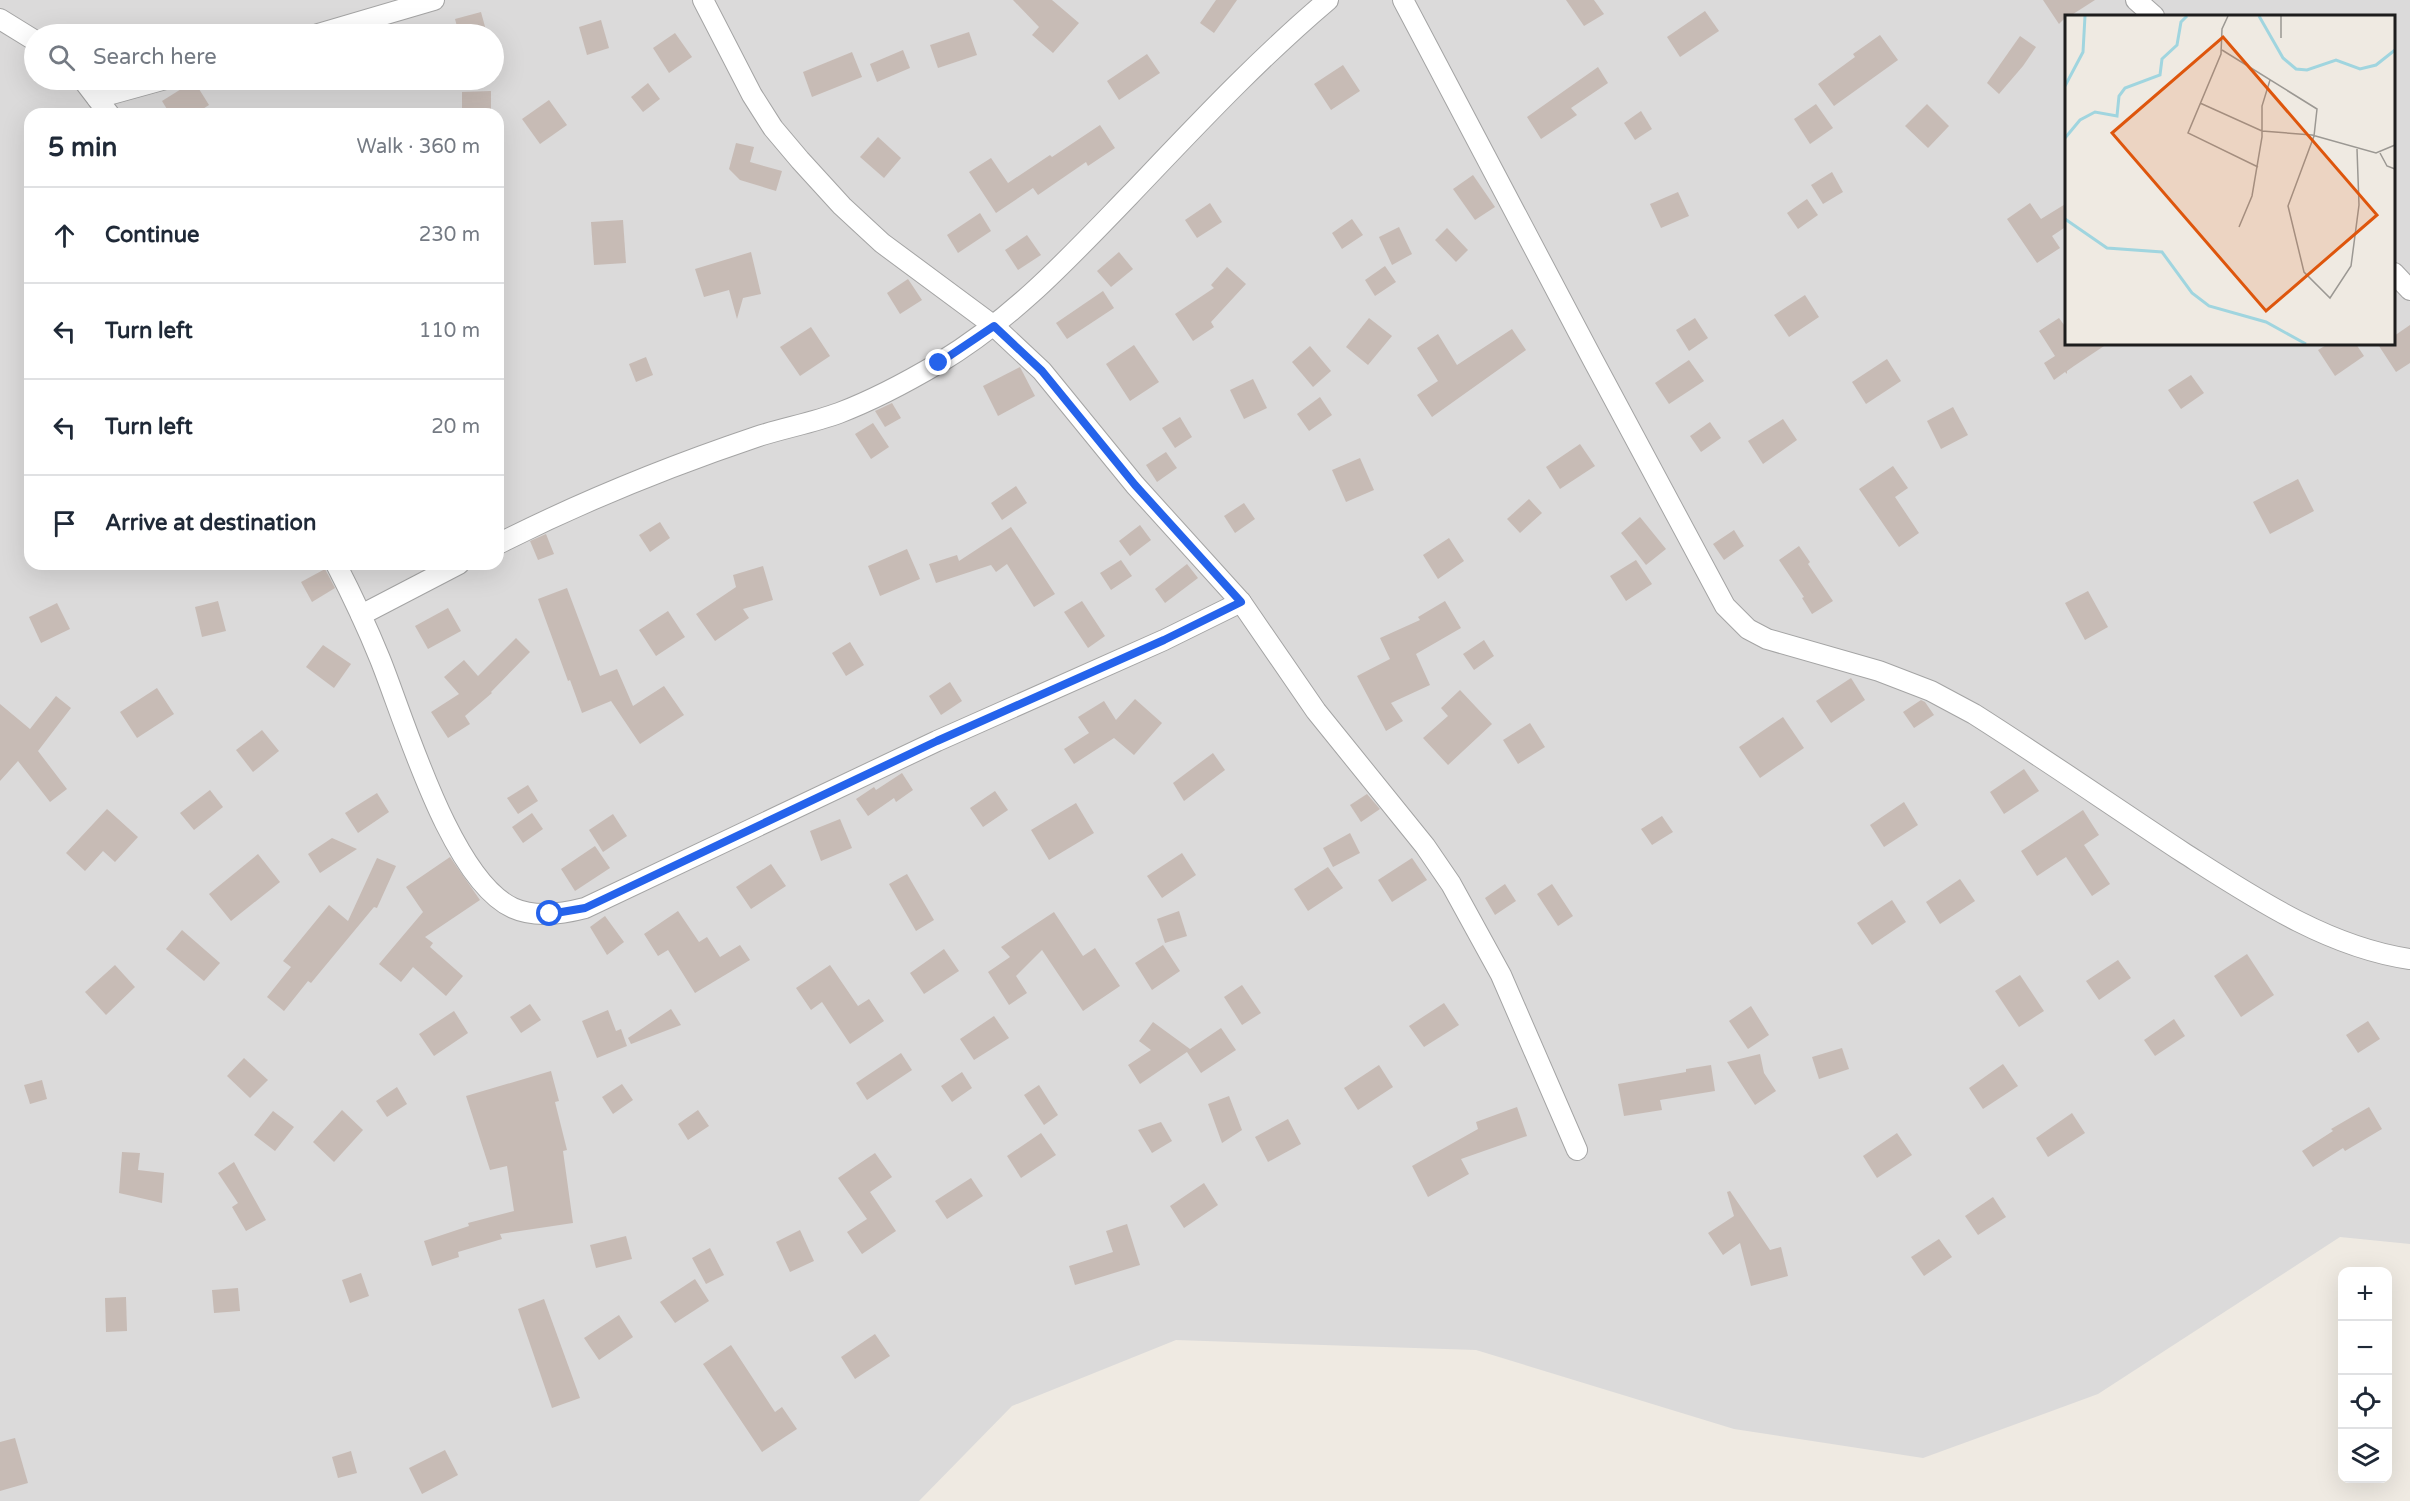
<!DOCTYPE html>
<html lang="en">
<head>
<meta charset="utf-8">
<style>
	body { margin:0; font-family:"Varela Round",sans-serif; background:#f2f2f3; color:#1f2937 }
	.controls { position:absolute; right:18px; bottom:18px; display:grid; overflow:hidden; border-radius:12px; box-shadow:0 6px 24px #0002 }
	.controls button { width:54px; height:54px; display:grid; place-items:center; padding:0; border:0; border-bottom:2px solid #e0e1e3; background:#fff; color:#1f2937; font:30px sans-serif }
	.stop { position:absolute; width:18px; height:18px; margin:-14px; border:4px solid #2563eb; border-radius:50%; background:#fff }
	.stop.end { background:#2563eb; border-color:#fff; box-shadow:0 2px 6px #0008 }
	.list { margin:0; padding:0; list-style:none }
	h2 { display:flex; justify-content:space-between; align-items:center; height:78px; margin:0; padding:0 24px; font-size:26px }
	h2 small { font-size:20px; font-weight:400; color:#747a83 }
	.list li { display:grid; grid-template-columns:39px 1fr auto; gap:18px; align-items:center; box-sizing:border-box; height:96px; padding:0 24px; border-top:2px solid #e0e1e3 }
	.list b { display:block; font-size:22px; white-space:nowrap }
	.list em { font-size:20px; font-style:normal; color:#747a83 }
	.icon { flex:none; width:33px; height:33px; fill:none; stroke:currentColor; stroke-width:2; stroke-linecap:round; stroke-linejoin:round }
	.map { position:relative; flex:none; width:2410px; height:1501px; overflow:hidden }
	.search { position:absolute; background:#fff; box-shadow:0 6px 24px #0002; left:24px; top:24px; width:480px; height:66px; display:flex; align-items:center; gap:15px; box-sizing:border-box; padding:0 21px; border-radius:33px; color:#747a83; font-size:22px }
	.panel { position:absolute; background:#fff; box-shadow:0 6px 24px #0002; left:24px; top:108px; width:480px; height:462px; border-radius:18px }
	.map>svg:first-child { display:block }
</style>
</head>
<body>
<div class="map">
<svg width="2410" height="1501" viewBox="0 0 2410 1501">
	<rect width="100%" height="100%" fill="#efeae2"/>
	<path fill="#dbdada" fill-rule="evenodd" d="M0 0H2410V1244L2340 1237 2098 1394 1923 1458 1734 1429 1476 1350 1176 1340 1012 1406 919 1501H0ZM2066 16H2394V344H2066ZM34 34H494V80H34ZM30 114H498V564H30Z"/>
	<g fill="#c7bbb5">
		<path d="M1013 0H1052L1079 23 1053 53 1032 35 1039 27Z"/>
		<path d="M1216 0H1237L1214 33 1200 23Z"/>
		<path d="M1566 0H1594L1604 14 1584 26Z"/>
		<path d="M2043 0H2095L2070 16H2067L2059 24Z"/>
		<path d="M1705 11 1719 31 1680 57 1667 37Z"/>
		<path d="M481 12 487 34H459L455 19Z"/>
		<path d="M601 20 609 48 587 55 579 27Z"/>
		<path d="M969 32 977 55 938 68 930 45Z"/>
		<path d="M675 33 692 57 669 73 653 48Z"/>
		<path d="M1880 35 1898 60 1834 106 1818 84 1855 57 1853 54Z"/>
		<path d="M2020 36 2036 47 2023 66 1999 94 1987 83Z"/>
		<path d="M903 50 910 68 877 82 870 64Z"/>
		<path d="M852 52 862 77 812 97 803 72Z"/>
		<path d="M1147 54 1160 73 1119 100 1107 81Z"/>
		<path d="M1343 65 1360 91 1331 110 1314 84Z"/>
		<path d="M1598 67 1608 83 1571 108 1577 115 1541 139 1527 117Z"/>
		<path d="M194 81 209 105 195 114H170L162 101Z"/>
		<path d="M648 83 660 99 643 112 631 97Z"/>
		<path d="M491 91V114H462V92Z"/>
		<path d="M549 100 567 125 540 144 522 119Z"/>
		<path d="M1816 104 1833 128 1810 144 1794 119Z"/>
		<path d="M1927 104 1949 126 1928 148 1905 126Z"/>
		<path d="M1641 111 1652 129 1635 140 1624 123Z"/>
		<path d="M1100 125 1115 148 1088 166 1086 162 1038 195 1033 188 996 213 969 172 991 158 1008 183 1050 155 1052 157Z"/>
		<path d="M878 137 901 158 884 178 860 157Z"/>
		<path d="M736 143 754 147 750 162 782 171 776 191 740 180 729 169Z"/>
		<path d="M1832 172 1843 192 1823 204 1811 185Z"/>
		<path d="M1473 175 1495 207 1475 220 1453 189Z"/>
		<path d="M1678 192 1689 216 1661 228 1650 204Z"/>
		<path d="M1807 199 1818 215 1798 229 1787 213Z"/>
		<path d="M1210 203 1222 222 1197 238 1185 220Z"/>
		<path d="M2030 203 2041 219 2067 203V226L2052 236 2060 248 2037 263 2007 219Z"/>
		<path d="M980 213 991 231 958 253 947 235Z"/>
		<path d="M1352 219 1363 235 1342 249 1332 233Z"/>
		<path d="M623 220 626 263 594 265 591 222Z"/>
		<path d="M1399 227 1412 254 1392 265 1379 237Z"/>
		<path d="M1447 228 1468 250 1456 262 1435 240Z"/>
		<path d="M1027 235 1041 255 1018 270 1005 250Z"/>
		<path d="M751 252 761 294 743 298 737 319 729 290 704 297 695 269Z"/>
		<path d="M1119 252 1133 269 1111 287 1097 271Z"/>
		<path d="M1385 266 1396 282 1375 296 1365 280Z"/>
		<path d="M1227 267 1246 284 1211 322 1214 327 1193 341 1175 314 1214 288 1211 285Z"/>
		<path d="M908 279 922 300 900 314 887 293Z"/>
		<path d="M1103 291 1114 308 1067 339 1056 323Z"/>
		<path d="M1805 295 1819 317 1789 337 1774 315Z"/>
		<path d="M1369 318 1392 336 1368 365 1346 347Z"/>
		<path d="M1695 318 1708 338 1689 351 1676 330Z"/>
		<path d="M2059 318 2067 329V344H2107L2074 366 2067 371V374L2065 372 2054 380 2044 363 2055 356 2039 331Z"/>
		<path d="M2410 325V363L2396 372 2379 346 2383 344H2394V336Z"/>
		<path d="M811 327 830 356 800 376 780 347Z"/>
		<path d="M1512 329 1526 350 1432 417 1417 395 1438 381 1417 348 1438 334 1457 365Z"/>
		<path d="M2328 344H2356L2364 356 2335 376 2318 350Z"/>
		<path d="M1134 345 1159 382 1130 401 1106 364Z"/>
		<path d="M1310 346 1331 371 1313 387 1292 362Z"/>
		<path d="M646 357 653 375 636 382 629 364Z"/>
		<path d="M1887 359 1901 381 1866 404 1852 382Z"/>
		<path d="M1689 360 1704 381 1669 404 1655 383Z"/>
		<path d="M1020 367 1035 396 998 416 983 386Z"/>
		<path d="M2191 375 2204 393 2181 409 2168 390Z"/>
		<path d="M1253 379 1267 408 1244 419 1230 390Z"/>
		<path d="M1320 397 1332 415 1309 431 1297 414Z"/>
		<path d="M892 403 901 418 885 427 875 411Z"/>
		<path d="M1953 407 1968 435 1941 449 1927 421Z"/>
		<path d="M1180 417 1192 437 1175 448 1162 428Z"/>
		<path d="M1783 419 1797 440 1763 464 1748 441Z"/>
		<path d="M1710 422 1721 438 1701 452 1690 436Z"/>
		<path d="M873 423 889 447 871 459 855 434Z"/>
		<path d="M1580 444 1595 466 1560 489 1546 467Z"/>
		<path d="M1166 452 1177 468 1157 482 1146 465Z"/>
		<path d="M1360 458 1374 490 1346 502 1332 470Z"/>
		<path d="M1893 466 1908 488 1895 497 1919 533 1899 547 1859 489Z"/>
		<path d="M2298 479 2314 511 2270 534 2253 502Z"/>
		<path d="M1016 486 1027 503 1002 520 991 503Z"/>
		<path d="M1529 499 1542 513 1520 533 1507 519Z"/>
		<path d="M1244 503 1255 519 1235 533 1224 516Z"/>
		<path d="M1640 517 1666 549 1646 565 1621 533Z"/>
		<path d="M660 522 670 538 650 552 639 535Z"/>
		<path d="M1140 525 1151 540 1130 556 1119 541Z"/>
		<path d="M1011 527 1055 594 1034 607 1007 564 996 572 991 565 936 583 929 564 957 555 959 561Z"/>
		<path d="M1734 530 1744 546 1724 560 1713 544Z"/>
		<path d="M546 534 554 554 538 560 530 541Z"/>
		<path d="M1449 538 1464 561 1438 579 1423 555Z"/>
		<path d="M1799 546 1810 562 1808 564 1833 601 1812 614 1802 598 1804 597 1779 560Z"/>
		<path d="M907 549 920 579 880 596 868 566Z"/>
		<path d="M1121 560 1132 576 1111 590 1100 573Z"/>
		<path d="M1636 560 1652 584 1626 601 1610 576Z"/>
		<path d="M1187 564 1198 578 1165 603 1155 589Z"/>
		<path d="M763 566 773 600 743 609 749 618 715 641 696 614 736 587 733 575Z"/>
		<path d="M325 569 335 588 312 602 301 582Z"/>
		<path d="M567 588 600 676 617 669 633 706 664 686 684 715 640 744 611 701 582 713 570 680 568 681 538 599Z"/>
		<path d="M2088 591 2108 627 2085 640 2065 603Z"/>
		<path d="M218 601 226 631 202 637 195 607Z"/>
		<path d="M1082 601 1105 636 1088 648 1064 612Z"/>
		<path d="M1445 601 1461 628 1416 654 1430 685 1391 703 1403 721 1386 731 1357 676 1390 659 1380 638 1420 620 1418 617Z"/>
		<path d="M57 603 70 629 41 643 29 617Z"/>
		<path d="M448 608 461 631 428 649 415 626Z"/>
		<path d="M668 611 685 637 656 656 639 630Z"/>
		<path d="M516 638 530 652 491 692 492 693 465 716 470 724 448 738 431 712 459 694 444 677 464 660 478 676Z"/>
		<path d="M1484 640 1494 656 1474 670 1463 654Z"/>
		<path d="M850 642 864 665 846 676 832 653Z"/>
		<path d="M323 645 351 664 334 688 306 667Z"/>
		<path d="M1851 678 1865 700 1831 723 1816 701Z"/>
		<path d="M950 682 962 701 941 715 929 696Z"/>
		<path d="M157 688 174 714 137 738 120 712Z"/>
		<path d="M1460 690 1492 724 1448 765 1423 738 1448 716 1441 708Z"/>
		<path d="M56 696 71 708 38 751 67 789 50 802 18 761 0 781V704L30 729Z"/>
		<path d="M1135 699 1162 723 1134 755 1114 738 1074 764 1064 749 1089 733 1078 717 1104 701 1116 720Z"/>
		<path d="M1921 700 1925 702 1934 715 1914 728 1903 712Z"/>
		<path d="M1783 717 1804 748 1760 778 1739 747Z"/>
		<path d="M1530 723 1545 747 1518 764 1503 740Z"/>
		<path d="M262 730 279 751 253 772 236 750Z"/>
		<path d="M1213 753 1225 770 1184 801 1173 783Z"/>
		<path d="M2024 769 2039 791 2004 814 1990 792Z"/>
		<path d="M902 773 913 790 896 802 894 798 868 816 856 799 874 787 876 790Z"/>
		<path d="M528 785 538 801 518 814 507 798Z"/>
		<path d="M210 790 223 807 194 830 180 813Z"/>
		<path d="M995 791 1008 810 983 827 970 808Z"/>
		<path d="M377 793 389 812 358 833 345 813Z"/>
		<path d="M1367 794 1380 809 1361 822 1350 805Z"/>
		<path d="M1904 802 1918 825 1884 847 1870 825Z"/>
		<path d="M1076 803 1094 833 1049 860 1031 830Z"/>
		<path d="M107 809 138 837 115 862 103 851 85 871 66 853Z"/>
		<path d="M2083 810 2099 835 2084 845 2110 884 2092 896 2066 857 2037 876 2021 851Z"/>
		<path d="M532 813 543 829 523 843 512 827Z"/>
		<path d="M613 814 627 836 603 852 589 830Z"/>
		<path d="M1662 816 1673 832 1652 845 1641 829Z"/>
		<path d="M840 819 852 848 821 861 810 831Z"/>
		<path d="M1350 833 1360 853 1333 867 1323 848Z"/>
		<path d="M332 838 357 849 320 873 308 854Z"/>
		<path d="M595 846 610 868 575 891 561 869Z"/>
		<path d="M1182 853 1196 875 1162 898 1147 876Z"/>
		<path d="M258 854 280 882 231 921 209 894Z"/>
		<path d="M450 857 480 900 425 937 433 943 430 947 463 976 446 996 413 967 401 982 379 964 423 912 406 887Z"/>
		<path d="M377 858 396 866 377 908 374 907 311 983 308 981 284 1011 267 997 291 967 283 961 329 905 348 921Z"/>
		<path d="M1412 858 1427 880 1392 902 1378 880Z"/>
		<path d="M771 864 786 886 751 909 736 887Z"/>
		<path d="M1328 867 1343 888 1308 911 1294 889Z"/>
		<path d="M907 874 934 920 916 931 889 884Z"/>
		<path d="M1960 879 1975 901 1940 924 1926 902Z"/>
		<path d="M1505 884 1516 901 1495 915 1485 898Z"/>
		<path d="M1552 884 1573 916 1558 926 1537 894Z"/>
		<path d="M1892 900 1906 922 1872 945 1857 923Z"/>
		<path d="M678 911 699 942 707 937 720 957 740 945 750 960 695 993 668 950 658 956 644 934Z"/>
		<path d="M1179 911 1187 936 1165 943 1157 919Z"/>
		<path d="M1054 912 1083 956 1095 948 1120 986 1083 1011 1042 950 1016 976 1027 993 1009 1005 988 972 1010 957 1001 947Z"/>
		<path d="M605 916 624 942 607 955 590 927Z"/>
		<path d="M182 930 220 963 204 981 166 949Z"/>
		<path d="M1163 945 1180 971 1152 990 1135 963Z"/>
		<path d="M944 949 959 971 924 994 910 973Z"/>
		<path d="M2247 954 2274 995 2241 1017 2214 976Z"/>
		<path d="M2118 960 2131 978 2099 1000 2086 981Z"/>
		<path d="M115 965 135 987 106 1015 85 992Z"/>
		<path d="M830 965 858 1006 869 999 884 1021 850 1044 822 1002 811 1010 796 988Z"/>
		<path d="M2020 975 2044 1011 2019 1027 1995 991Z"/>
		<path d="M1242 985 1261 1013 1242 1025 1224 997Z"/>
		<path d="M1444 1003 1459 1025 1424 1047 1409 1026Z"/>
		<path d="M530 1004 541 1020 521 1033 510 1017Z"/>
		<path d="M1751 1006 1769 1035 1748 1049 1729 1021Z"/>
		<path d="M671 1009 681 1025 631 1044 628 1038Z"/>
		<path d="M608 1010 616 1031 621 1029 627 1046 597 1058 582 1021Z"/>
		<path d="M454 1011 468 1033 434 1056 419 1034Z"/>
		<path d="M994 1016 1009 1038 974 1060 960 1039Z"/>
		<path d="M2174 1019 2185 1036 2155 1056 2144 1040Z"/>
		<path d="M2368 1021 2380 1039 2358 1053 2346 1035Z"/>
		<path d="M1153 1022 1190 1049 1221 1028 1236 1050 1201 1073 1187 1052 1140 1084 1128 1065 1151 1050 1139 1041Z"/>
		<path d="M1842 1048 1849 1069 1819 1079 1812 1057Z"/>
		<path d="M901 1053 912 1070 867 1100 856 1083Z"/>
		<path d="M1760 1054 1764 1073 1776 1091 1755 1105 1727 1062Z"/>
		<path d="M244 1058 268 1080 250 1098 227 1076Z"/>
		<path d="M2003 1064 2018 1086 1983 1109 1969 1088Z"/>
		<path d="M1379 1065 1393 1087 1358 1110 1344 1088Z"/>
		<path d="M1711 1065 1715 1091 1660 1100 1662 1110 1624 1116 1618 1084 1686 1072V1069Z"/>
		<path d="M551 1071 559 1101 555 1102 567 1150 563 1151 573 1223 500 1234 502 1239 458 1252 459 1257 432 1266 424 1241 469 1226 468 1223 514 1211 507 1166 490 1170 466 1096Z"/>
		<path d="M962 1072 972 1088 952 1102 941 1086Z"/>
		<path d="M42 1080 47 1099 30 1104 24 1085Z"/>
		<path d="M622 1084 633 1100 613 1114 602 1097Z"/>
		<path d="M1039 1085 1058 1115 1044 1125 1024 1095Z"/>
		<path d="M397 1087 407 1104 387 1117 376 1101Z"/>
		<path d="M1229 1096 1242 1130 1222 1143 1208 1104Z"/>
		<path d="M1517 1107 1527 1136 1461 1159 1469 1174 1428 1197 1412 1166 1478 1129 1476 1122Z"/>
		<path d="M2369 1107 2382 1129 2345 1151 2343 1148 2313 1167 2302 1151 2333 1131 2331 1129Z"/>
		<path d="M342 1110 363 1130 334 1162 313 1142Z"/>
		<path d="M698 1110 709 1126 688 1140 678 1124Z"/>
		<path d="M273 1111 294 1127 275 1151 254 1135Z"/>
		<path d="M2072 1113 2085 1133 2048 1157 2036 1138Z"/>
		<path d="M1288 1119 1301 1144 1268 1162 1255 1137Z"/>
		<path d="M1161 1122 1172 1141 1152 1153 1138 1130Z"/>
		<path d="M1041 1133 1056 1155 1021 1178 1007 1156Z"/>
		<path d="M1897 1133 1912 1155 1877 1178 1863 1156Z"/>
		<path d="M122 1152 140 1153 138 1170 164 1173 162 1203 119 1193Z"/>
		<path d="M875 1153 892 1177 870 1192 896 1231 862 1254 847 1232 867 1219 838 1178Z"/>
		<path d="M234 1162 266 1220 246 1231 232 1207 238 1203 218 1173Z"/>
		<path d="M971 1178 983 1196 947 1219 935 1201Z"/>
		<path d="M1204 1183 1218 1205 1184 1228 1170 1206Z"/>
		<path d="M1730 1191 1770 1250 1781 1247 1788 1276 1751 1286 1740 1243 1723 1255 1708 1233 1734 1216 1727 1192Z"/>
		<path d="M1993 1197 2006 1217 1978 1235 1965 1216Z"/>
		<path d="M1127 1224 1140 1265 1075 1285 1069 1266 1113 1252 1106 1231Z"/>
		<path d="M800 1230 814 1261 790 1272 776 1242Z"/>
		<path d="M626 1236 632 1259 596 1268 590 1245Z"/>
		<path d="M1939 1239 1952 1257 1924 1276 1911 1257Z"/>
		<path d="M710 1248 724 1275 706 1284 692 1258Z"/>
		<path d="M361 1273 369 1296 350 1303 342 1280Z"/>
		<path d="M695 1279 709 1301 675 1323 660 1302Z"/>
		<path d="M238 1288 240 1311 214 1313 212 1290Z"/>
		<path d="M126 1297 127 1331 106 1332 105 1298Z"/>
		<path d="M544 1299 580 1398 552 1408 518 1309Z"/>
		<path d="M619 1315 633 1337 599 1360 584 1338Z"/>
		<path d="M875 1334 890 1356 855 1379 841 1357Z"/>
		<path d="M731 1345 775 1412 782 1407 797 1429 762 1452 703 1364Z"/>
		<path d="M15 1438 28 1483 0 1491V1442Z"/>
		<path d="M445 1450 458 1475 422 1494 409 1468Z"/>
		<path d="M351 1451 357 1473 338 1478 332 1457Z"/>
	</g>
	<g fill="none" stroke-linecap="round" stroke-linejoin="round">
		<defs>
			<g id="minor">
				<path d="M703 0 752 95 773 128 800 160 842 206 882 243 994 326 1042 371 1135 485 1241 602 1316 711 1425 846 1451 884 1501 975 1577 1150"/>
				<path d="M1403 0 1593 360 1725 606 1748 629 1767 639 1879 671 1931 691 1974 714C2045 759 2114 807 2184 853 2253 897 2327 947 2410 959"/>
				<path d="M2136 0 2154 16"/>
				<path d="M0 19 34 40"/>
				<path d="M318 34 434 0"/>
				<path d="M83 80 109 114"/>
				<path d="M97 98 162 80"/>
				<path d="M2394 273 2410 290"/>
				<path d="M498 544C581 502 667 467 756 437 783 428 812 423 839 413 873 400 907 382 939 363 1015 317 1068 259 1129 196 1193 129 1257 60 1328 0"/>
				<path d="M336 564C352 595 367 627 380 659 405 721 451 880 513 908 535 918 562 914 585 908L937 741 1164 640 1241 602"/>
				<path d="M361 615 459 564"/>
			</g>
		</defs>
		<use href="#minor" stroke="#a4a4a4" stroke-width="22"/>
		<use href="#minor" stroke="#fff" stroke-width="20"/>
	</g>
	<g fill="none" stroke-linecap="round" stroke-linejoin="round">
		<path stroke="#2563eb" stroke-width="8" d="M550 914 585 908 937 741 1164 640 1241 602 1135 485 1042 371 994 326 939 363"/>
	</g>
	<g transform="translate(2065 15)">
		<rect width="330" height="330" fill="#efeae2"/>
		<path fill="none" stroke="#a0d5df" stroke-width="3" d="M194 1 218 43 231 54 242 55 271 45 295 54 311 50 330 35M0 71 18 37 20 1M0 123 15 105 30 97 52 101 54 81 60 73 95 60 97 44 112 30 116 7 122 1M0 204 42 233 97 237 127 278 144 291 201 307 241 329"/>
		<path fill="none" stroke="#9b9893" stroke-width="1.5" d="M163 1 157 14 156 39 123 118 193 152M216 23V1M157 35 252 94 249 121 223 191 239 257 265 283 286 251 294 190 292 134M135 88 197 116 247 120 311 138 330 130M315 138 322 151 330 154M174 212 187 181 197 122V91L205 65"/>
		<path fill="#de560d" fill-opacity="0.15" stroke="#de560d" stroke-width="3" d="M158 22 312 200 201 296 47 118Z"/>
		<rect width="330" height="330" fill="none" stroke="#1d1d1d" stroke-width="3"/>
	</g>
</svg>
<div class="controls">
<button>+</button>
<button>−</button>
<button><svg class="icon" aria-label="locate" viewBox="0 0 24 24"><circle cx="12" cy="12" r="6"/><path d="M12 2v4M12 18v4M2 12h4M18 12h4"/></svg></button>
<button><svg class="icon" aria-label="layers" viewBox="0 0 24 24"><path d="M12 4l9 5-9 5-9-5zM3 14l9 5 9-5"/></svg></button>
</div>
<div class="stop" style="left:550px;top:914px"></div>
<div class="stop end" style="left:939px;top:363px"></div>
<div class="search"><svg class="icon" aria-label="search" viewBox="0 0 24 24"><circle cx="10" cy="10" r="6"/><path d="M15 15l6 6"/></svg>Search here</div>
<section class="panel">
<h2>5 min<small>Walk · 360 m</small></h2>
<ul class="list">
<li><svg class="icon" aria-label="ahead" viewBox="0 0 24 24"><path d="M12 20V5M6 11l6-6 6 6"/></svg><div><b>Continue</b></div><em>230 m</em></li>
<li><svg class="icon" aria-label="left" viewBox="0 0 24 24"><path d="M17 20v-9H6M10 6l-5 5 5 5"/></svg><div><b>Turn left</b></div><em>110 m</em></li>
<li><svg class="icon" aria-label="left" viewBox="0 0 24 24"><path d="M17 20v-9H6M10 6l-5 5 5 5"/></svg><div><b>Turn left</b></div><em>20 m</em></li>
<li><svg class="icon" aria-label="arrive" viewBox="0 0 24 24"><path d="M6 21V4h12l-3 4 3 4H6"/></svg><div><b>Arrive at destination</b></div></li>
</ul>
</section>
</div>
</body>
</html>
